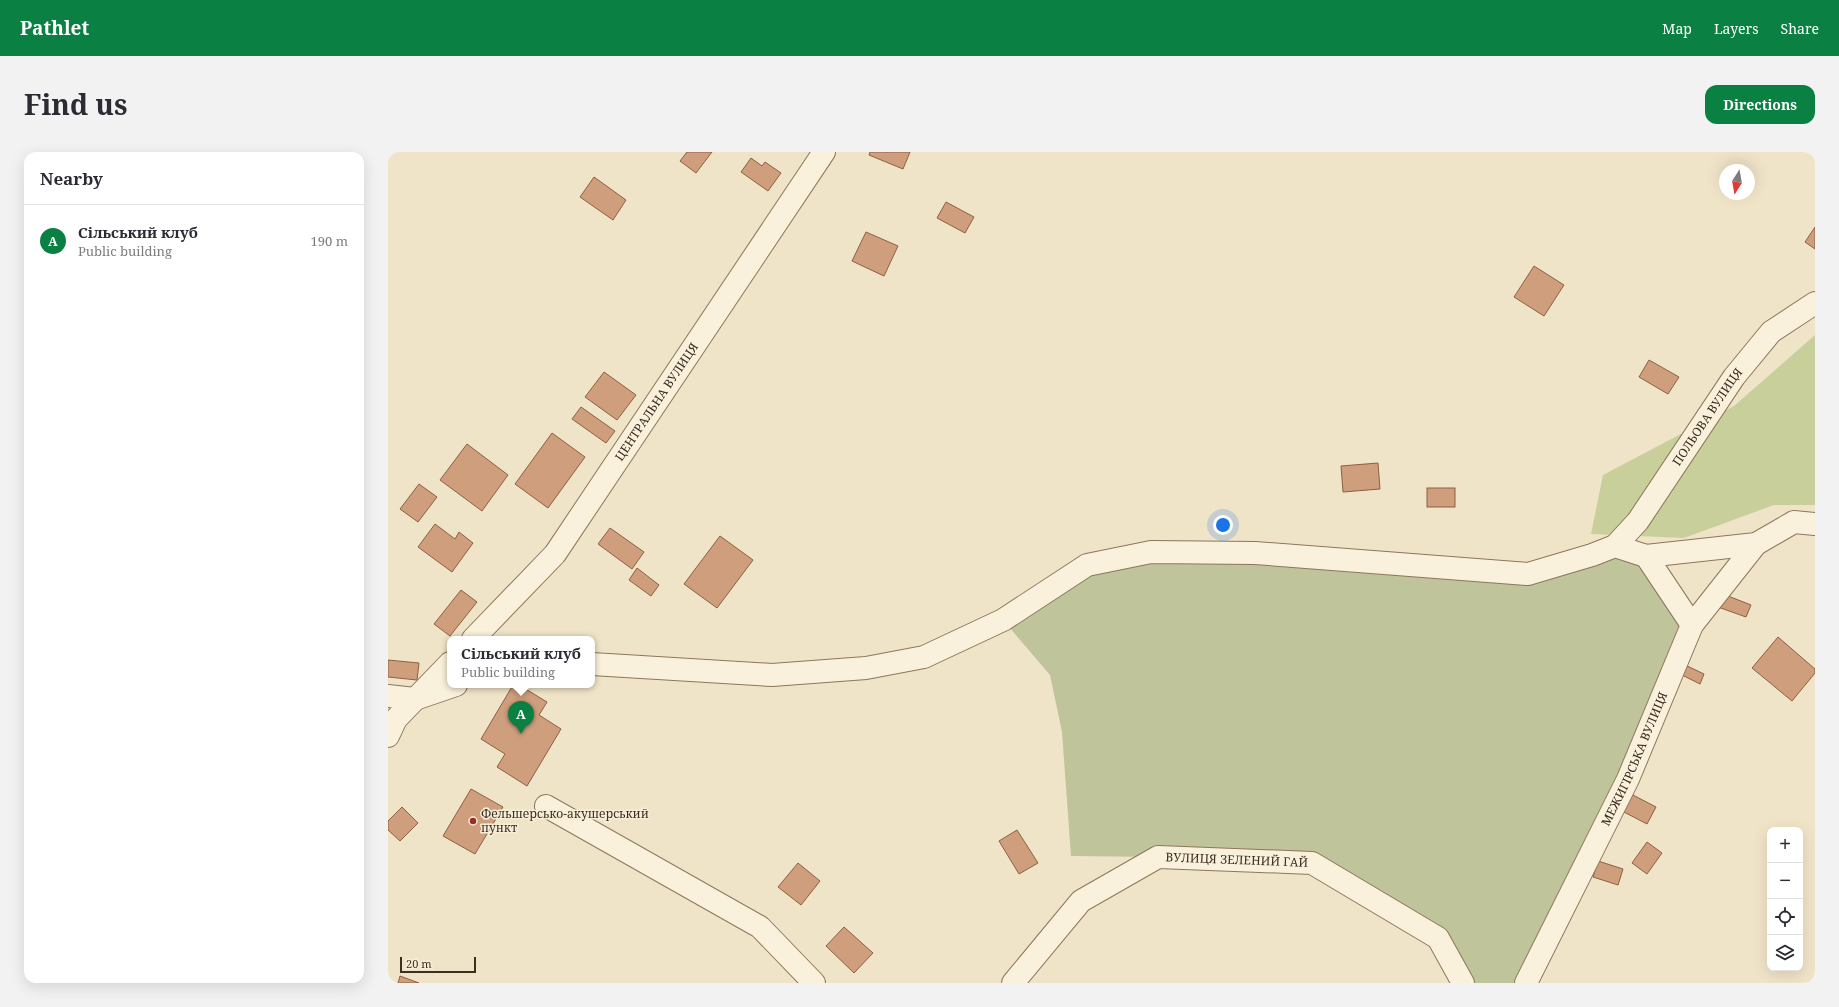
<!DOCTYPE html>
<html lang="en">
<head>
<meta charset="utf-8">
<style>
	body { margin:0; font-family:"Noto Serif",serif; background:#f2f2f3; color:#2b2b33 }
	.controls { position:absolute; right:12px; bottom:12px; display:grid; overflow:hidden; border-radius:8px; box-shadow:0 4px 16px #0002 }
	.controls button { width:36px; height:36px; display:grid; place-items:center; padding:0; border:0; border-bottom:1px solid #e1e1e2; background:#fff; color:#2b2b33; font:20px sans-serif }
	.compass { position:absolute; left:1331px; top:12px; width:36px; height:36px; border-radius:50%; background:#fff; box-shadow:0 4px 16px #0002; rotate:191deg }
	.scale { position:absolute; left:12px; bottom:10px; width:76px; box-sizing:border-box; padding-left:4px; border:2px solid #3d2e20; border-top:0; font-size:11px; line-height:14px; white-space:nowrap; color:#3d2e20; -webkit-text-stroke:3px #f7eed8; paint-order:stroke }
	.you { position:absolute; left:835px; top:373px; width:14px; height:14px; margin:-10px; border:3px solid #fff; border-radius:50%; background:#1a73e8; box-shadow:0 0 0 6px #1a73e833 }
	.badge { display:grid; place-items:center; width:26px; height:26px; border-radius:50%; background:#0b8043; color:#fff; font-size:13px; font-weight:700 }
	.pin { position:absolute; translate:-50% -33px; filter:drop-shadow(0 1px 2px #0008) }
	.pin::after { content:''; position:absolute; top:21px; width:14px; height:12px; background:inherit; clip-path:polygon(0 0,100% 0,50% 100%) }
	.popup { position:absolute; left:59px; top:484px; width:148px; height:52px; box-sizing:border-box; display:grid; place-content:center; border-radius:8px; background:#fff; filter:drop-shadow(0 1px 3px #0005); font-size:13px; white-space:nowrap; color:#7c7c81 }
	.popup b { font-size:15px; color:#2b2b33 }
	.popup::after { content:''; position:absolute; left:50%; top:100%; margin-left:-8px; border:8px solid transparent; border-top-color:#fff }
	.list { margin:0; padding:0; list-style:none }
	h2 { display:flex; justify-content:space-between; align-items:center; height:52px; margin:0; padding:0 16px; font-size:17px }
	h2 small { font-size:13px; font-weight:400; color:#7c7c81 }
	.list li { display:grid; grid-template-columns:26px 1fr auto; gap:12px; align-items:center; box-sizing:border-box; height:72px; padding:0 16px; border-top:1px solid #e1e1e2 }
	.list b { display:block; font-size:15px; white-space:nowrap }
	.list p { margin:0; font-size:13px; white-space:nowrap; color:#7c7c81 }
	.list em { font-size:13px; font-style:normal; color:#7c7c81 }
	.icon { flex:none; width:22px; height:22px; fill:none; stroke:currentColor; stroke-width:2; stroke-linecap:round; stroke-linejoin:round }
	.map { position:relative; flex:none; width:1427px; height:831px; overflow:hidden; border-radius:12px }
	header { display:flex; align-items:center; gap:24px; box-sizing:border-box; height:56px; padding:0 20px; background:#0b8043; color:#fff }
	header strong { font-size:19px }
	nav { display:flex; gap:22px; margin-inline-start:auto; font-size:14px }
	.intro { display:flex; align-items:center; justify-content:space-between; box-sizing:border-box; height:96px; padding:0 24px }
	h1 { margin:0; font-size:28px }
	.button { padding:10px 18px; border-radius:12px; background:#0b8043; color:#fff; font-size:14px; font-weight:700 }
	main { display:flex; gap:24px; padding:0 24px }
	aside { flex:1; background:#fff; border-radius:12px; box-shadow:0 4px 16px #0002 }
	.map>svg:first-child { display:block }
</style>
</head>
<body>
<header>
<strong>Pathlet</strong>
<nav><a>Map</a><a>Layers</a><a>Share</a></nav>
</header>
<div class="intro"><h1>Find us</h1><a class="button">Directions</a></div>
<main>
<aside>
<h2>Nearby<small></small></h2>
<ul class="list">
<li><span class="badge">A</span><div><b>Сільський клуб</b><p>Public building</p></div><em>190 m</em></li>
</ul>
</aside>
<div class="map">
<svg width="1427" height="831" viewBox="0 0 1427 831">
	<rect width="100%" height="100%" fill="#f0e4c8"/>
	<path fill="#c9cf9b" d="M1427 183V353H1386L1296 386 1203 382 1215 323 1346 254Z"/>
	<path fill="#bfc49a" d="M763 400 1140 422 1204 403 1258 404 1304 473 1138 831H1075L1050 786 924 711 770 705 683 704 674 580 662 523 615 468 699 413Z"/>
	<g fill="#cf9f7d" stroke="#8d5f41">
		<path d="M299 0H324L308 21 292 9Z"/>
		<path d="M482 0H522L515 17 481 3Z"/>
		<path d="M363 6 374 14 377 10 393 21 380 39 353 20Z"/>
		<path d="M206 25 238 48 225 68 192 45Z"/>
		<path d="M558 50 586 65 577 81 549 66Z"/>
		<path d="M1427 75V97L1417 90Z"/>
		<path d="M478 80 510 94 496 124 464 109Z"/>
		<path d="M1146 114 1176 133 1156 164 1126 145Z"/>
		<path d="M1261 208 1291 225 1280 242 1251 225Z"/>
		<path d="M216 220 248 243 229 268 197 245Z"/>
		<path d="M193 255 227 279 218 291 184 267Z"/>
		<path d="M164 281 197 305 160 356 127 332Z"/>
		<path d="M79 292 120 323 94 359 52 328Z"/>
		<path d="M990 311 992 337 955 340 953 314Z"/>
		<path d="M31 332 49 345 30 370 12 357Z"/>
		<rect x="1039" y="336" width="28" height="19"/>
		<path d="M47 372 67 387 71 380 85 391 64 420 30 395Z"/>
		<path d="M222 376 256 400 244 417 210 392Z"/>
		<path d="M332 384 365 408 329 456 296 432Z"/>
		<path d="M249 416 271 433 263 444 241 428Z"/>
		<path d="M73 438 89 450 62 484 46 472Z"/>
		<path d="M1335 442 1363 453 1358 465 1330 455Z"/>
		<path d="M1390 485 1427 517V521L1404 549 1364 516Z"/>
		<path d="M0 508 31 511 29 528 0 525Z"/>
		<path d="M1295 512 1316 522 1312 532 1290 521Z"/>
		<path d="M125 533H131L159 550 151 563 173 577 139 634 109 615 117 602 93 587Z"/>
		<path d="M83 637 115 655 87 702 55 684Z"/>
		<path d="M1243 642 1268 655 1259 672 1234 659Z"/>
		<path d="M14 655 30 671 12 689 0 678V669Z"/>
		<path d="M629 678 650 711 631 722 611 689Z"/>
		<path d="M1259 690 1274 701 1259 722 1244 711Z"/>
		<path d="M1210 709 1235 717 1230 733 1205 725Z"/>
		<path d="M410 711 432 729 413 753 390 735Z"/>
		<path d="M456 775 485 801 466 821 438 794Z"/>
		<path d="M12 824 31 831H10Z"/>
	</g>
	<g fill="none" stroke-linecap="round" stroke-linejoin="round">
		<defs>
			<g id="minor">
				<path id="s1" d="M1227 394 1250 369 1346 225 1383 180 1427 151"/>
				<path d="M1258 404 1368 392 1406 370 1427 372"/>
				<path id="s2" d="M85 487 167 402 436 0"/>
				<path d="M204 512 384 523 478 516 536 505 615 468 699 413 763 400 867 401 1140 422 1204 403 1227 394 1258 404 1304 473"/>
				<path d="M0 544 27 547 68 533"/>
				<path d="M0 584 8 567 62 511"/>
				<path d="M158 654 372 775 426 831"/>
				<path id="s3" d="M625 831 693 749 770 705 924 711 1050 786 1075 831"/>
				<path id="s4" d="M1138 831 1240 627 1304 473 1368 392"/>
			</g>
		</defs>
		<use href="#minor" stroke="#8d765c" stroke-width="24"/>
		<use href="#minor" stroke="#faf1dc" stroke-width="22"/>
	</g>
	<circle fill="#9e2a2b" stroke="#f7eed8" stroke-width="1.5" cx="85" cy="669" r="4"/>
	<g text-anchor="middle" stroke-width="3" stroke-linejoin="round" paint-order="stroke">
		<g font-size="12" fill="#3d2e20" stroke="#f7eed8">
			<text dy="4" stroke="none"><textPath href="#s2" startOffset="301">ЦЕНТРАЛЬНА ВУЛИЦЯ</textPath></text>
			<text dy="4" stroke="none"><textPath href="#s1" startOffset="159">ПОЛЬОВА ВУЛИЦЯ</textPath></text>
			<text dy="4" stroke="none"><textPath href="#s4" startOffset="249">МЕЖИГІРСЬКА ВУЛИЦЯ</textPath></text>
			<text dy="4" stroke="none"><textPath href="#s3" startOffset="274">ВУЛИЦЯ ЗЕЛЕНИЙ ГАЙ</textPath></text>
		</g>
		<g font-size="12" fill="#3d2e20" stroke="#f7eed8" text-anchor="start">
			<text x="93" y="666">Фельшерсько-акушерський<tspan x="93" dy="14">пункт</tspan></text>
		</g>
	</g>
</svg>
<div class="controls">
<button>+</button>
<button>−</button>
<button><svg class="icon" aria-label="locate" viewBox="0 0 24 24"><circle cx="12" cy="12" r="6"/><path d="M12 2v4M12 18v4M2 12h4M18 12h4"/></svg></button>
<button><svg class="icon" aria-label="layers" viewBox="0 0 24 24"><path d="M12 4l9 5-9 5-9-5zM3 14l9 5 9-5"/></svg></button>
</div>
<svg class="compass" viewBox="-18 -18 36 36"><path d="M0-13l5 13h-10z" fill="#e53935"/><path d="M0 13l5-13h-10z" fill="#7c7c81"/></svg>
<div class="scale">20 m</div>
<div class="you"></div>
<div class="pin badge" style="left:133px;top:582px">A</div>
<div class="popup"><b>Сільський клуб</b>Public building</div>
</div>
</main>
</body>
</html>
